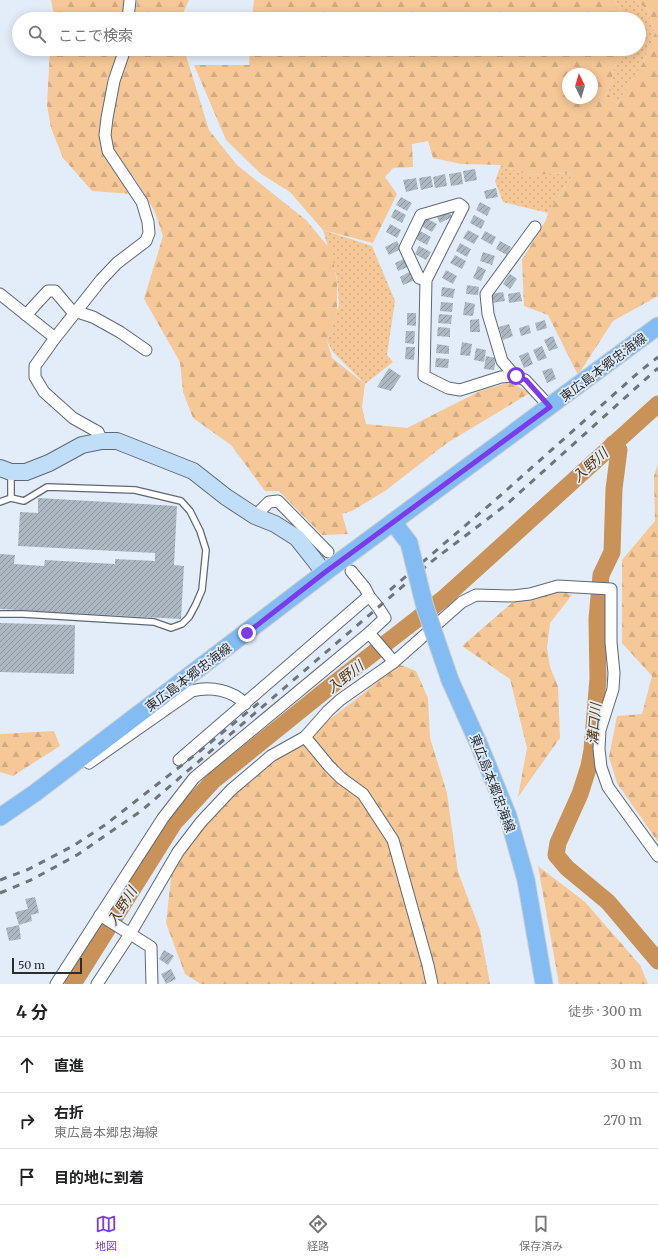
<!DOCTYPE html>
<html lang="ja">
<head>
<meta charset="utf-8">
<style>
	body { margin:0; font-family:Merriweather,"Noto Sans JP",serif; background:#f6f6f6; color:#202124 }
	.compass { position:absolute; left:562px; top:68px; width:36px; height:36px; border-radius:50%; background:#fff; box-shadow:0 2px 10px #0003; rotate:355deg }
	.scale { position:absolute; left:12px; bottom:10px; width:70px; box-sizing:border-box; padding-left:4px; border:2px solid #2a2e32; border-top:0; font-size:11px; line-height:14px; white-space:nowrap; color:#2a2e32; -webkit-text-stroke:3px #e3edf9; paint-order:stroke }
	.stop { position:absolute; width:12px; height:12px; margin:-9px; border:3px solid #7c3aed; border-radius:50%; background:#fff }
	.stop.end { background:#7c3aed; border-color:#fff; box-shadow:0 1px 4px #0008 }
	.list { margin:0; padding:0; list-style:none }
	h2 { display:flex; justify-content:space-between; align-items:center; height:52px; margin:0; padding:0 16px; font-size:17px }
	h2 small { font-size:13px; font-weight:400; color:#757577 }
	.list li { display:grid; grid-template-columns:26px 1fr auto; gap:12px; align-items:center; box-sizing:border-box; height:56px; padding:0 16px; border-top:1px solid #e0e0e0 }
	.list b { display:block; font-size:15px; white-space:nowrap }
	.list p { margin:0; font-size:13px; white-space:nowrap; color:#757577 }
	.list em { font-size:13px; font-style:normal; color:#757577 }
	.icon { flex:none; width:22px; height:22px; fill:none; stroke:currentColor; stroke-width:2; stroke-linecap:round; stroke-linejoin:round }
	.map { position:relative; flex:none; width:658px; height:984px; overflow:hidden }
	.search { position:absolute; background:#fff; box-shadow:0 2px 10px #0003; left:12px; right:12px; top:12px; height:44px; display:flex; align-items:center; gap:10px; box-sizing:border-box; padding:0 14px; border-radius:22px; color:#757577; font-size:15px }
	.sheet { height:220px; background:#fff }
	nav { display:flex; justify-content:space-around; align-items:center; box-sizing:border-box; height:56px; border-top:1px solid #e0e0e0; background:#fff; font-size:11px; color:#757577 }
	nav a { display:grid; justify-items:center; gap:2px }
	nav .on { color:#7c3aed }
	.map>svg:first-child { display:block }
</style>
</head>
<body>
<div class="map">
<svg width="658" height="984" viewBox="0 0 658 984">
	<defs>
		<pattern id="grass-dots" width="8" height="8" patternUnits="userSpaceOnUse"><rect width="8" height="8" fill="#f6c797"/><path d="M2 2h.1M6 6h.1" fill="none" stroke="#d3ab83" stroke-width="1.8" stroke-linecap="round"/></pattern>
		<pattern id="forest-firs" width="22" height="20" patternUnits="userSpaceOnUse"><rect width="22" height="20" fill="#f6c797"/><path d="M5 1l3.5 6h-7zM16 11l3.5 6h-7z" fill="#d3ab83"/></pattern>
		<pattern id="building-hatch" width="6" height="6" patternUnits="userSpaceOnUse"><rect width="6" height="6" fill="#adb7c2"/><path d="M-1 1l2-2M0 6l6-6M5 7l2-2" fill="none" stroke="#8d959e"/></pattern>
	</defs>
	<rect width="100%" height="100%" fill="#e3edf9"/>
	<g fill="url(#grass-dots)">
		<path d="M615 0H635L648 10 655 33 643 63 617 104 608 94 615 66 623 49H639V19H624Z"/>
		<path d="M501 165 528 175 574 173 548 213 503 202 495 181Z"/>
		<path d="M323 230 372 246 395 301 387 355 393 362 365 384 333 352 327 341 339 305 337 278Z"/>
	</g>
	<g fill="url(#forest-firs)" fill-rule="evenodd">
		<path d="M51 0H125L123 19H55Z"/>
		<path d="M137 0H189L180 19H135Z"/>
		<path d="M254 0H615L624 19H252Z"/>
		<path d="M635 0H658V296L613 321 578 375 548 315 524 306 522 260 546 220 548 213 574 173 528 175 501 165 461 164 433 158 428 141 412 144 413 167 393 168 385 177 397 194 373 243 323 230 290 192 261 174 226 140 194 65H249L250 49H623L615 66 608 94 617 104 643 63 655 33 648 10ZM568 74H592V98H568Z"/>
		<path d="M50 49H121L116 67 107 79 108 97 102 135 133 194 92 191 63 158 51 128 47 105Z"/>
		<path d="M130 49H184L209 130 237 165 306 220 331 250 337 281V311L327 341 332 358 365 384 362 407 366 424 407 428 480 391 510 382 530 393 447 443 385 491 352 511 342 514 348 534 322 535 279 491H265L231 445 193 418 183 392 180 362 144 299 163 236 155 212 138 183 112 149 108 135 118 82Z"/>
		<path d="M658 464V842L617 783 609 757 617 716 642 714 652 676 622 643V560L655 521 654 476Z"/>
		<path d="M556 590 572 595 550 623 547 648 550 667 558 686 560 738 518 797 527 748 510 679 462 646 514 601Z"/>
		<path d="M398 664 416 671 428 698 430 738 447 793 458 872 480 930 490 984H201L185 974 166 923 174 852 236 791 364 693Z"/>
		<path d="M54 731 60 746 13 776 0 772V734Z"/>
		<path d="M538 866 585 902 640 965 648 984H559Z"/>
	</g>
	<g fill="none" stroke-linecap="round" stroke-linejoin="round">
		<g stroke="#c89258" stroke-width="17">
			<path d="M613 444 619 450 614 489 612 552 601 575 597 619 598 679 592 750 589 766 580 794 558 843 556 855 567 868 608 902 658 961"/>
			<path d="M73 984 174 823 213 781 322 693 444 598 658 404"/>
		</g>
	</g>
	<g fill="url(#building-hatch)">
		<path d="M475 169 477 180 465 182 463 171Z"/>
		<path d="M461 172 463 184 451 186 449 174Z"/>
		<path d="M445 174 447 186 435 188 433 177Z"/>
		<path d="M431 176 433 187 421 190 419 178Z"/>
		<path d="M416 178 418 189 406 192 403 180Z"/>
		<path d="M496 188 498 197 486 199 484 191Z"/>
		<path d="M401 197 412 203 407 211 396 205Z"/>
		<path d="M480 202 491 208 487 216 476 210Z"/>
		<path d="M395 209 406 215 402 223 391 217Z"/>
		<path d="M448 209 452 217 440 223 436 215Z"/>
		<path d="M474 215 485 221 481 229 470 223Z"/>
		<path d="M426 218 437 224 432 232 421 226Z"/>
		<path d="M390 224 401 230 397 238 386 232Z"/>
		<path d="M468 230 479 236 474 244 463 238Z"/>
		<path d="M420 231 431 237 427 245 416 239Z"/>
		<path d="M485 231 496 237 492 245 481 239Z"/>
		<path d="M397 241 401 249 389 255 385 247Z"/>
		<path d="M500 241 511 247 507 255 496 249Z"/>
		<path d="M460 243 471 249 467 257 456 251Z"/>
		<path d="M419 246 431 252 426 260 415 254Z"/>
		<path d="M483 252 495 256 492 265 480 261Z"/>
		<path d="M455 255 466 261 462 269 450 263Z"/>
		<path d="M406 258 410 266 398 271 395 263Z"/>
		<path d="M478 266 486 270 481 281 473 278Z"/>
		<path d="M446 270 457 276 453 284 442 278Z"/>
		<path d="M411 271 415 280 403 285 400 277Z"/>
		<path d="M510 274 517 279 510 289 503 284Z"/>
		<path d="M467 285 479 287 478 295 466 294Z"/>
		<path d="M442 287 455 289 453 298 441 296Z"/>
		<path d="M503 292 505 301 492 303 490 294Z"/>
		<path d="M520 292 522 301 509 303 508 294Z"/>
		<path d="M441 302 453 303 452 312 440 311Z"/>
		<path d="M465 302 475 304 473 316 463 315Z"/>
		<path d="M407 313H416V326L407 325Z"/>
		<path d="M439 314 452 315 451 324 438 323Z"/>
		<path d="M479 319 480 332H470V320Z"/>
		<path d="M545 320 547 328 537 331 535 323Z"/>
		<path d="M509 324 513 336 503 340 499 327Z"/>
		<path d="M529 325 531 333 521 336 519 328Z"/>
		<path d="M438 327 450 328V337L437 336Z"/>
		<path d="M406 331H415L414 344 405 343Z"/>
		<path d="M553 336 558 348 549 351 544 340Z"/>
		<path d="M462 342 472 344 470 356 460 355Z"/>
		<path d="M437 344 449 346V354L436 353Z"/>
		<path d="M542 346 547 358 538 361 533 350Z"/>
		<path d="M406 347H415L414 360 405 359Z"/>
		<path d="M476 348 486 350 484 362 474 360Z"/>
		<path d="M528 352 533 364 524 368 519 356Z"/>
		<path d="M486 356 496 358 494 370 484 369Z"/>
		<path d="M436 358 449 359 448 368 435 367Z"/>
		<path d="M389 368 401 376 391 391 377 387Z"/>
		<path d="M552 368 556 379 547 383 542 371Z"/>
		<path d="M38 498 177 506 174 565 184 566 181 619 0 609V554L15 555 14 564 44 566 45 560 115 564V559L155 561V553L18 546 20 512 38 513Z"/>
		<path d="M0 623 75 625 74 674 0 672Z"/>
		<path d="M35 897 39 913 31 915 32 921 19 925 21 939 9 941 6 928 19 925 15 912 28 909 25 899Z"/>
		<path d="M164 950 174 956 168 965 159 959Z"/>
		<path d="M171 969 176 979 166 984 161 974Z"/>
	</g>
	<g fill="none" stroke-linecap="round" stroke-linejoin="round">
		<defs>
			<g id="lane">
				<path d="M0 502 11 498V474"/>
				<path d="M0 614H23L154 622 171 628 182 624 189 617 196 604 202 590 206 550 200 531 190 511 181 501 135 490 47 487 24 501 11 498"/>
			</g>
			<g id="street">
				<path d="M128 19 130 0"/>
				<path d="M426 280 419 278 405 248 421 215 459 204 463 207 426 280 424 376 448 388 460 390 501 377 515 376 525 380 550 407"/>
				<path d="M0 294 55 338"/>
				<path d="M26 315 48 291H55L71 310 93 317 120 332 146 350"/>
				<path d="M515 376 502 361 488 314 486 294 535 227"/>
				<path d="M102 441 98 432 73 418 44 392 35 377V366L55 338 101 280 117 263 146 241 149 233 148 222 142 202 108 151 105 135 107 118 114 81 125 49"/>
				<path d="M255 516 269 502 278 501 328 552"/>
				<path d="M351 571 365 588 369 596 378 607 385 618 369 633 394 662 462 602 476 595 513 596 530 594 558 586 611 589V642L614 673 613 689 600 730 599 749 601 767 608 787 658 856"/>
				<path d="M305 737 329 766 341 778 363 794 393 840 428 965 432 984"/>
				<path d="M83 757 89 763 192 691C210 686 233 690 245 704"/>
				<path d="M179 760 369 596"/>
				<path d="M100 915 151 947 152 984"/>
				<path d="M56 984 163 818 194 778 369 633"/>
				<path d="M97 984 130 934 178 852 201 822 231 790 271 756 305 737 328 711 340 700 394 662"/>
			</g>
			<path id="secondary" d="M0 468 11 472H26L49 463 82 445 102 441H117L193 471 226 497 255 516 275 524 297 538 316 562 324 573"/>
			<g id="primary">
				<path d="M393 522 409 543"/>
				<path d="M450 680 480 747 508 816 526 880 544 984"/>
				<path d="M0 817 35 793 324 573 658 326"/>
			</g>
		</defs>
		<use href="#lane" stroke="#5f6872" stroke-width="8"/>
		<use href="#street" stroke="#5f6872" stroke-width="13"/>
		<use href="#secondary" stroke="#5f6872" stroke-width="18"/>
		<use href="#primary" stroke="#cccdce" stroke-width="19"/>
		<use href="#lane" stroke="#fff" stroke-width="5.5"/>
		<use href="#street" stroke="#fff" stroke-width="11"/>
		<use href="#secondary" stroke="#c1def9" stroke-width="16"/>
		<use href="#primary" stroke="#83bcf3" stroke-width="17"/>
		<g stroke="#6d747b" stroke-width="3" stroke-dasharray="7 7" stroke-linecap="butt">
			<path d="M390 590 501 495 639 372 658 357"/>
			<path d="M0 880 29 869 73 846 105 825 200 751 261 701"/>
			<path d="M0 893 33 879 77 855 141 811 431 562 507 504 658 368"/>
		</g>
		<defs>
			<path id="primary-bridge" d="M409 543 425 607 450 680"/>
		</defs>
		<use href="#primary-bridge" stroke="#cccdce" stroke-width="19" stroke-linecap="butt"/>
		<use href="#primary-bridge" stroke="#83bcf3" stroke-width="17"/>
	</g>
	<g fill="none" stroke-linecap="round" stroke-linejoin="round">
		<path stroke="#7c3aed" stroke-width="5" d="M247 633 324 573 550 407 526 380 516 376"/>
	</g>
	<g text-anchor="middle" stroke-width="3.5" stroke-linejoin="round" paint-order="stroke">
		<g font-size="13" fill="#2a2e32" stroke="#e3edf9">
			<text transform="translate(603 367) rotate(-37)" y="5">東広島本郷忠海線</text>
			<text transform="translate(188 677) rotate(-37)" y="5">東広島本郷忠海線</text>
			<text transform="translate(493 783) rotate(69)" y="5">東広島本郷忠海線</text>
		</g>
		<g font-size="14" font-style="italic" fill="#5a3505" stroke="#e3edf9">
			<text transform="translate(590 465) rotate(-42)" y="5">入野川</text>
			<text transform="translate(345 677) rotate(-38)" y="5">入野川</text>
			<text transform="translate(594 724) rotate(-85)" y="5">溝口川</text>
			<text transform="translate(122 906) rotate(-58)" y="5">入野川</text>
		</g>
	</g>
</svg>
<svg class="compass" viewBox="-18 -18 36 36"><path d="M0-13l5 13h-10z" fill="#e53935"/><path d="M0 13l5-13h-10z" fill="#757577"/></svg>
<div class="scale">50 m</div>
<div class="stop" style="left:516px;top:376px"></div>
<div class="stop end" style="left:247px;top:633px"></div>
<div class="search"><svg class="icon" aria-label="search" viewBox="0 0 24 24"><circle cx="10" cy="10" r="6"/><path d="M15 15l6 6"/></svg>ここで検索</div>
</div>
<section class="sheet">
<h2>4 分<small>徒歩 · 300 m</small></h2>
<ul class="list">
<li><svg class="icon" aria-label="ahead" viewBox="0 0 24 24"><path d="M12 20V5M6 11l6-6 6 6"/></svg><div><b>直進</b></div><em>30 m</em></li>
<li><svg class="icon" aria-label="right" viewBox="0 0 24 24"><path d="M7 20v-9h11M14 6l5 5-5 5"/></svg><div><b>右折</b><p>東広島本郷忠海線</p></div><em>270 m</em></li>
<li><svg class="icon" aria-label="arrive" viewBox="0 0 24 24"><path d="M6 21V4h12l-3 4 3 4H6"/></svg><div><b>目的地に到着</b></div></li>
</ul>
</section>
<nav>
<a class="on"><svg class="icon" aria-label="map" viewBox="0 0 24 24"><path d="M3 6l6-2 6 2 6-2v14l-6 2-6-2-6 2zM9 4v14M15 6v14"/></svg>地図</a>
<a><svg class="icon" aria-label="directions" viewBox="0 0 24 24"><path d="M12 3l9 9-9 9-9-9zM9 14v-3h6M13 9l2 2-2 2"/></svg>経路</a>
<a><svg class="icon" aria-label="saved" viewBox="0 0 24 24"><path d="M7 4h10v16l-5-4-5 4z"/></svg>保存済み</a>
</nav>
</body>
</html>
